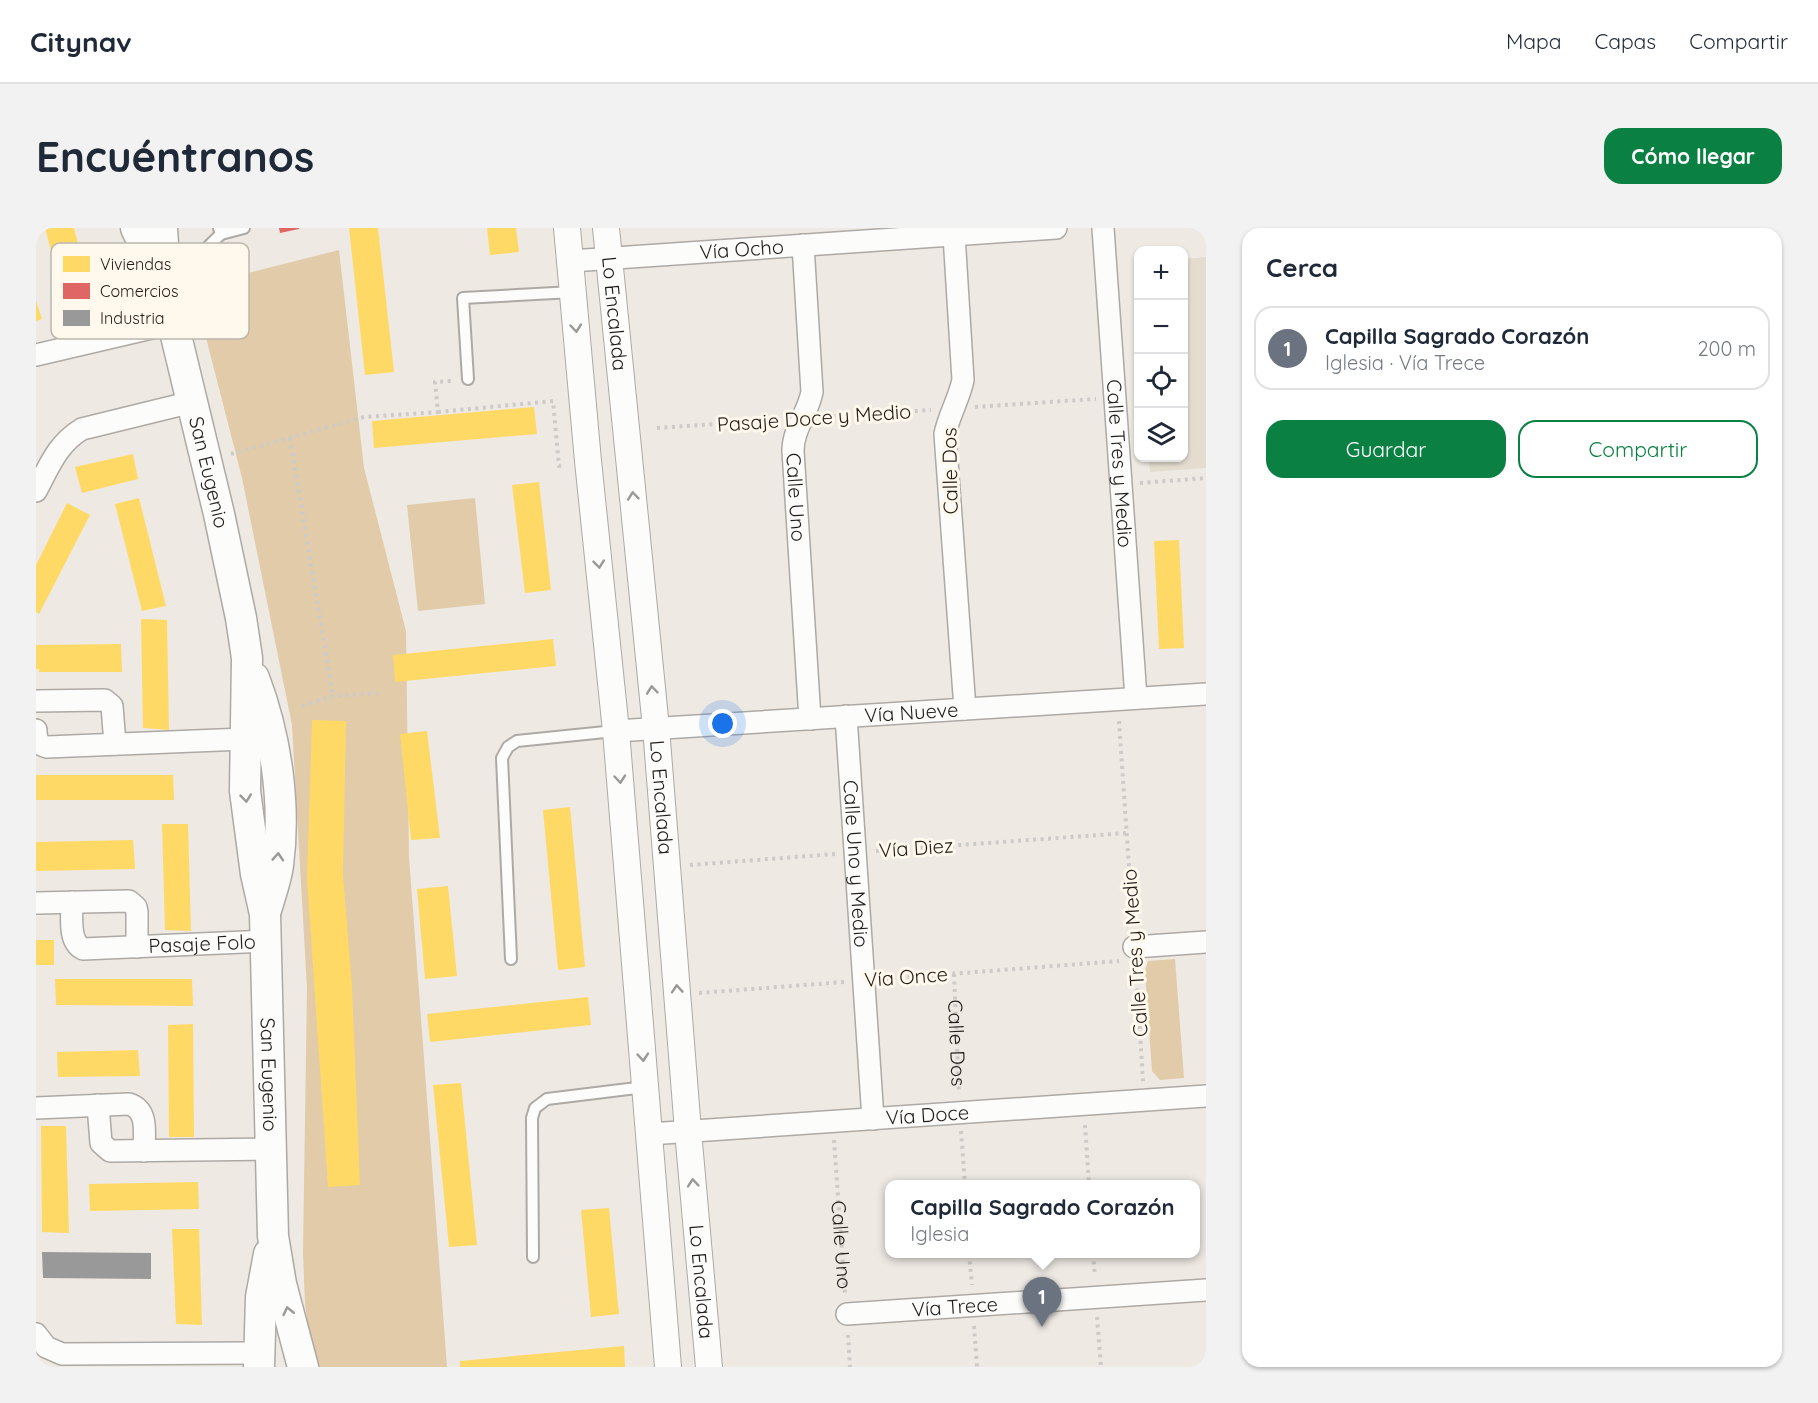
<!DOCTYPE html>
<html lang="es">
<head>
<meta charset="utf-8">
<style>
	body { margin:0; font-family:Quicksand,sans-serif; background:#f2f2f3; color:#1f2937 }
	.controls { position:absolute; right:18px; top:18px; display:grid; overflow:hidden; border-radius:12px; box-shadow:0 2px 4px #0004 }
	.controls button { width:54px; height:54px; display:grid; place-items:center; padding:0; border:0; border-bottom:2px solid #e0e1e3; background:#fff; color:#1f2937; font:30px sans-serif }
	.you { position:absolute; left:687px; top:496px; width:21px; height:21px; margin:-15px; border:4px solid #fff; border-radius:50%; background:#1a73e8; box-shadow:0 0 0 9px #1a73e833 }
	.badge { display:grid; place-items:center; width:39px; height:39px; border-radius:50%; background:#0b8043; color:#fff; font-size:20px; font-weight:700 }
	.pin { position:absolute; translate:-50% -50px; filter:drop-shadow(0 2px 3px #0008) }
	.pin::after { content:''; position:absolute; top:32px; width:21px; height:18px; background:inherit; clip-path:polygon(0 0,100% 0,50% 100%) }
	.popup { position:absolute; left:849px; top:952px; width:315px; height:78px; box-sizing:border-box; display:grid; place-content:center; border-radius:12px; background:#fff; filter:drop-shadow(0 2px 4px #0005); font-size:20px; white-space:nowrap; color:#747a83 }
	.popup b { font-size:22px; color:#1f2937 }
	.popup::after { content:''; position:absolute; left:50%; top:100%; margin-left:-12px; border:12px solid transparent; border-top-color:#fff }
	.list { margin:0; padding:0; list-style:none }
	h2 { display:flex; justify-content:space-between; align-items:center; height:78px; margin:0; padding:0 24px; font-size:26px }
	h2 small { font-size:20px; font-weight:400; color:#747a83 }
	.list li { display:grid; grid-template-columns:39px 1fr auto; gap:18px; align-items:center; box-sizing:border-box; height:84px; margin:0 12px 12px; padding:0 12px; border:2px solid #e0e1e3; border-radius:18px }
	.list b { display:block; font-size:22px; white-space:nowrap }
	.list p { margin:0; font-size:20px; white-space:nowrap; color:#747a83 }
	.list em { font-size:20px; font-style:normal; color:#747a83 }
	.actions { display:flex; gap:12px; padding:18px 24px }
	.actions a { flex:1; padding:14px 0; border:2px solid #0b8043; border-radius:18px; text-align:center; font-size:21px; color:#0b8043 }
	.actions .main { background:#0b8043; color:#fff }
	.icon { flex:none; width:33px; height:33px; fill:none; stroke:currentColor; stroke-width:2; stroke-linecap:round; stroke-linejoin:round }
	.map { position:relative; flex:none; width:1170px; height:1139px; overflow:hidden; border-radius:18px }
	header { display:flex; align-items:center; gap:36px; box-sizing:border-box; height:84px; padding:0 30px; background:#fff; border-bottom:2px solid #e0e1e3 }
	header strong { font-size:28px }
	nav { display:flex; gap:33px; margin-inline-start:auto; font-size:21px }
	.intro { display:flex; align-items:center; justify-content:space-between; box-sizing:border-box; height:144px; padding:0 36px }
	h1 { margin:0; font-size:42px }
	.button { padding:15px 27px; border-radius:18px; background:#0b8043; color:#fff; font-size:21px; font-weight:700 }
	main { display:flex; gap:36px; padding:0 36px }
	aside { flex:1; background:#fff; border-radius:18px; box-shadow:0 2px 4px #0004 }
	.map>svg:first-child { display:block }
</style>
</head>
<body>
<header>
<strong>Citynav</strong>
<nav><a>Mapa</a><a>Capas</a><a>Compartir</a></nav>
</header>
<div class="intro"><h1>Encuéntranos</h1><a class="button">Cómo llegar</a></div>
<main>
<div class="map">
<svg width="1170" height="1139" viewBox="0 0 1170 1139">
	<rect width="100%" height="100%" fill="#eee9e3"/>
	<path fill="#e4dccf" d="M1170 29V240L1114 244 1113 230H1148V31Z"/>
	<g fill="#e1cba8">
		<path d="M303 22 328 240 370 403 373 629 411 1139H279L276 1129 269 1076 267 1024 271 760 256 497 206 250 157 59Z"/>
		<path d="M439 270 449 376 382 383 371 277Z"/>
		<path d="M1139 731 1148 850 1124 852 1116 843 1109 743 1112 733Z"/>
	</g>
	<g fill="#ffd966">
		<path d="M9 0H38L63 99 37 106Z"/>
		<path d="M313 0H342L358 144 329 147Z"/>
		<path d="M451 0H480L483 24 454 27Z"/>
		<path d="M0 73 6 91 0 93Z"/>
		<path d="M498 179 501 206 338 220 336 193Z"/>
		<path d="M97 226 102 251 46 265 39 239Z"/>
		<path d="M503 254 515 362 489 365 476 257Z"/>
		<path d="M103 270 130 378 106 383 79 276Z"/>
		<path d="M31 275 54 287 3 386 0 384V337Z"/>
		<path d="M1143 312 1148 420 1123 421 1118 313Z"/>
		<path d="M105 391 131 392 133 502 107 500Z"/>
		<path d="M517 411 520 438 359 454 357 427Z"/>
		<path d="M85 416 86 444H3V441H0V417Z"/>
		<path d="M276 492 310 493 307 647 316 759 324 957 292 959 271 651Z"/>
		<path d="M391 503 404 610 375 612 364 506Z"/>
		<path d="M0 547H137L138 572H0Z"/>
		<path d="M534 579 549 739 522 742 507 582Z"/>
		<path d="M126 596H152L155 703 129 702Z"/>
		<path d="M97 612 99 641 0 643V614Z"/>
		<path d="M412 658 421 748 389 751 381 661Z"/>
		<rect x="0" y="712" width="18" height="25"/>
		<path d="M19 751H156L157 778 20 777Z"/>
		<path d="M552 769 555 797 394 814 391 786Z"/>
		<path d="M157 796 158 909H133L132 797Z"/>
		<path d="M102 822 104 848 22 849 21 824Z"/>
		<path d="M425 855 441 1017 413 1019 397 857Z"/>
		<path d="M5 898H30L33 1005 6 1004Z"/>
		<path d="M162 954 163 981 54 983 53 956Z"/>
		<path d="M573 980 583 1086 555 1089 545 982Z"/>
		<path d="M136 1001H163L166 1097 140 1096Z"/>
		<path d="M588 1118 589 1139H424V1133Z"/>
	</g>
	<path fill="#e06666" d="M243 0H263V1L244 5Z"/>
	<path fill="#999" d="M6 1024 115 1025V1051L7 1050Z"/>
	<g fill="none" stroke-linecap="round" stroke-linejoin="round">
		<defs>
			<g id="service">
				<path d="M183 0 185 6 208 0"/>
				<path d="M135 55 185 6"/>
				<path d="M432 151 427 70 537 64"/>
				<path d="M475 731 466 530 472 519 481 513 579 503"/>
				<path d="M497 1029 496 890 499 880 511 871 609 859"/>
			</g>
			<g id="minor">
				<path id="s3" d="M1067 0 1100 470"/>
				<path d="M918 7 927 152C923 171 913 187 909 206L929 481"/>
				<path id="s4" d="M767 17 776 164C772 185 757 201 757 223L774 491"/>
				<path id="s5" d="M535 33 1020 0"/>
				<path d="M0 127 137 95"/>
				<path d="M0 263C13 239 21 216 46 201L156 174"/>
				<path d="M0 473 69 472 76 478 79 516"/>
				<path id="s6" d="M810 488 837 891"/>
				<path d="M0 502C0 511 2 517 11 519L208 511"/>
				<path id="s7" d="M580 503 1170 466"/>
				<path id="s8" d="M36 674C36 688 32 714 47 721L229 713"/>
				<path d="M0 675 93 673 100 679 101 684V719"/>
				<path d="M1098 719 1170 714"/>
				<path d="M62 877 65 915 74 923 235 921"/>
				<path d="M0 880 93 876C113 882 108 906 108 923"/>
				<path id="s9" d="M613 906 1170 868"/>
				<path id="s10" d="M811 1086 1170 1062"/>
				<path d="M0 1106 10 1119 26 1126 223 1125"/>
			</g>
			<g id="tertiary">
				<path d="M531 0 552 233 580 503 632 1139"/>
				<path id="s11" d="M570 0 620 500 652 903 673 1139"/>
			</g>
			<g id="secondary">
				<path id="s12" d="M100 0 129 62 183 286 205 390 211 430 209 563 220 646 229 686 237 1008 245 1056 267 1139"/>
				<path d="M126 0 129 50"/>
				<path d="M218 450C240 508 250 576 242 637 240 652 234 668 230 682"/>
				<path d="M223 1139 225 1069 233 1026"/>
			</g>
		</defs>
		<use href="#service" stroke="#ada9a5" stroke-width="14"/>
		<use href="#minor" stroke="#ada9a5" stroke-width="24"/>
		<use href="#tertiary" stroke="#ada9a5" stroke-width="28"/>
		<use href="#secondary" stroke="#ada9a5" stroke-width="33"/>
		<g stroke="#cdcbc9" stroke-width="4" stroke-dasharray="3 4.5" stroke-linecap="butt">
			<path d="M939 179 1060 171"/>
			<path d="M402 184 517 173 523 238 528 237"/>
			<path d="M789 189 895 182"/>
			<path d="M621 200 743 192"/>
			<path d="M254 210 297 468"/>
			<path d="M195 226 328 189 402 184 399 154 416 153"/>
			<path d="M1104 255 1170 250"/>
			<path d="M266 478 297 468 342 465"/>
			<path d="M1083 493 1097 698"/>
			<path d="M840 623 1091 605"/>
			<path d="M654 637 799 626"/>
			<path d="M1100 738 1107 853"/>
			<path id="s1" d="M918 746 923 866"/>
			<path d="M849 751 1083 733"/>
			<path d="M663 765 808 754"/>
			<path d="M1049 897 1053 956"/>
			<path d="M925 903 929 956"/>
			<path id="s2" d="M798 912 809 1066"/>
			<path d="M933 1026 936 1057"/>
			<path d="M1057 1026 1059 1048"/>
			<path d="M1061 1089 1065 1139"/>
			<path d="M938 1098 941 1139"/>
			<path d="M812 1107 814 1139"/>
		</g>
		<use href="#service" stroke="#fcfcfb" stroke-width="10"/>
		<use href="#minor" stroke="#fcfcfb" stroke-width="21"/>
		<use href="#tertiary" stroke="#fcfcfb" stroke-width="26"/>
		<use href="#secondary" stroke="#fcfcfb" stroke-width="30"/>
	</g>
	<defs><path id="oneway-chevron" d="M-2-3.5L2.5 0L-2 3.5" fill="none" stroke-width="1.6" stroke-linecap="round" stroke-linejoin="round" transform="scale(1.5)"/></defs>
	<g stroke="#999895">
		<use href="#oneway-chevron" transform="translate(540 100) rotate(85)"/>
		<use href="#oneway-chevron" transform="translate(597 268) rotate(-96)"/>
		<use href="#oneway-chevron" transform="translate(563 336) rotate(84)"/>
		<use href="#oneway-chevron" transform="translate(616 462) rotate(-96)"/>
		<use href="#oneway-chevron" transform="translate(584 551) rotate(85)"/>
		<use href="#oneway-chevron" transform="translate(210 570) rotate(84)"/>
		<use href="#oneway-chevron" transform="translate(242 629) rotate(-86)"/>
		<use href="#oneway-chevron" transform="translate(641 761) rotate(-94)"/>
		<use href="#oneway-chevron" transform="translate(607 829) rotate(85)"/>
		<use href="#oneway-chevron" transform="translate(657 955) rotate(-95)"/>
		<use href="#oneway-chevron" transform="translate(252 1083) rotate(-103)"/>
	</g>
	<g text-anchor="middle" stroke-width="6" stroke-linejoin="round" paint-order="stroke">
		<g font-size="20" fill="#201d19" stroke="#fff8ec">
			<text dy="7" stroke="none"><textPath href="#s5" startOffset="171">Vía Ocho</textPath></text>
			<text dy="7" stroke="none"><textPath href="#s11" startOffset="86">Lo Encalada</textPath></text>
			<text transform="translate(778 190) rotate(-4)" y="7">Pasaje Doce y Medio</text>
			<text dy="7" stroke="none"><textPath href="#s3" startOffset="236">Calle Tres y Medio</textPath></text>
			<text transform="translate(914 243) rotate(-91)" y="7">Calle Dos</text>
			<text dy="7" stroke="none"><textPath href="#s12" startOffset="256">San Eugenio</textPath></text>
			<text dy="7" stroke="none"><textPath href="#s4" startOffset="256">Calle Uno</textPath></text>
			<text dy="7" stroke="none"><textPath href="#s7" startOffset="296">Vía Nueve</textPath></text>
			<text dy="7" stroke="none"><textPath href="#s11" startOffset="572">Lo Encalada</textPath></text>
			<text transform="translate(880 620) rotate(-4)" y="7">Vía Diez</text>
			<text dy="7" stroke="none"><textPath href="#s6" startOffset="148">Calle Uno y Medio</textPath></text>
			<text dy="7" stroke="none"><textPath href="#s8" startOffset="170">Pasaje Folo</textPath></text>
			<text transform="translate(1099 725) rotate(-94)" y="7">Calle Tres y Medio</text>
			<text transform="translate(870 749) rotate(-4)" y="7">Vía Once</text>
			<text dy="7" stroke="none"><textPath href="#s1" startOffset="69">Calle Dos</textPath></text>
			<text dy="7" stroke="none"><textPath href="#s12" startOffset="864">San Eugenio</textPath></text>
			<text dy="7" stroke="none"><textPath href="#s9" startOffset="279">Vía Doce</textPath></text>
			<text dy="7" stroke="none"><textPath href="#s2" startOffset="105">Calle Uno</textPath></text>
			<text dy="7" stroke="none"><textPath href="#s11" startOffset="1058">Lo Encalada</textPath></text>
			<text dy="7" stroke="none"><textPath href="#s10" startOffset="108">Vía Trece</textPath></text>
		</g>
	</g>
	<rect x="15" y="15" width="198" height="96" rx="9" fill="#fff8ec" stroke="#bcb6ad" stroke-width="1.5"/>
	<rect x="27" y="28" width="27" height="16" fill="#ffd966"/>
	<rect x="27" y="55" width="27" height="16" fill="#e06666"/>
	<rect x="27" y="82" width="27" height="16" fill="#999"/>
	<g font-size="16" fill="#201d19">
		<text x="64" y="42">Viviendas</text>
		<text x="64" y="69">Comercios</text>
		<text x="64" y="96">Industria</text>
	</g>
</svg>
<div class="controls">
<button>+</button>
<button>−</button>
<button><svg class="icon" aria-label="locate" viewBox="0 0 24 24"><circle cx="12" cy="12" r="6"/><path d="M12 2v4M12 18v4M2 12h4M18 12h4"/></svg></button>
<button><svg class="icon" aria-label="layers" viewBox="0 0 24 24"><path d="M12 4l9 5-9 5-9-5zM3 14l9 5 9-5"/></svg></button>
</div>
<div class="you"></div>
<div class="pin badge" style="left:1006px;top:1099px;background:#6b7280">1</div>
<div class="popup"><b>Capilla Sagrado Corazón</b>Iglesia</div>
</div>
<aside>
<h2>Cerca<small></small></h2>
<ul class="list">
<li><span class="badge" style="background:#6b7280">1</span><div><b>Capilla Sagrado Corazón</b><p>Iglesia · Vía Trece</p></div><em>200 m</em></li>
</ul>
<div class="actions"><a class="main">Guardar</a><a>Compartir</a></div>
</aside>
</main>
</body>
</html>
